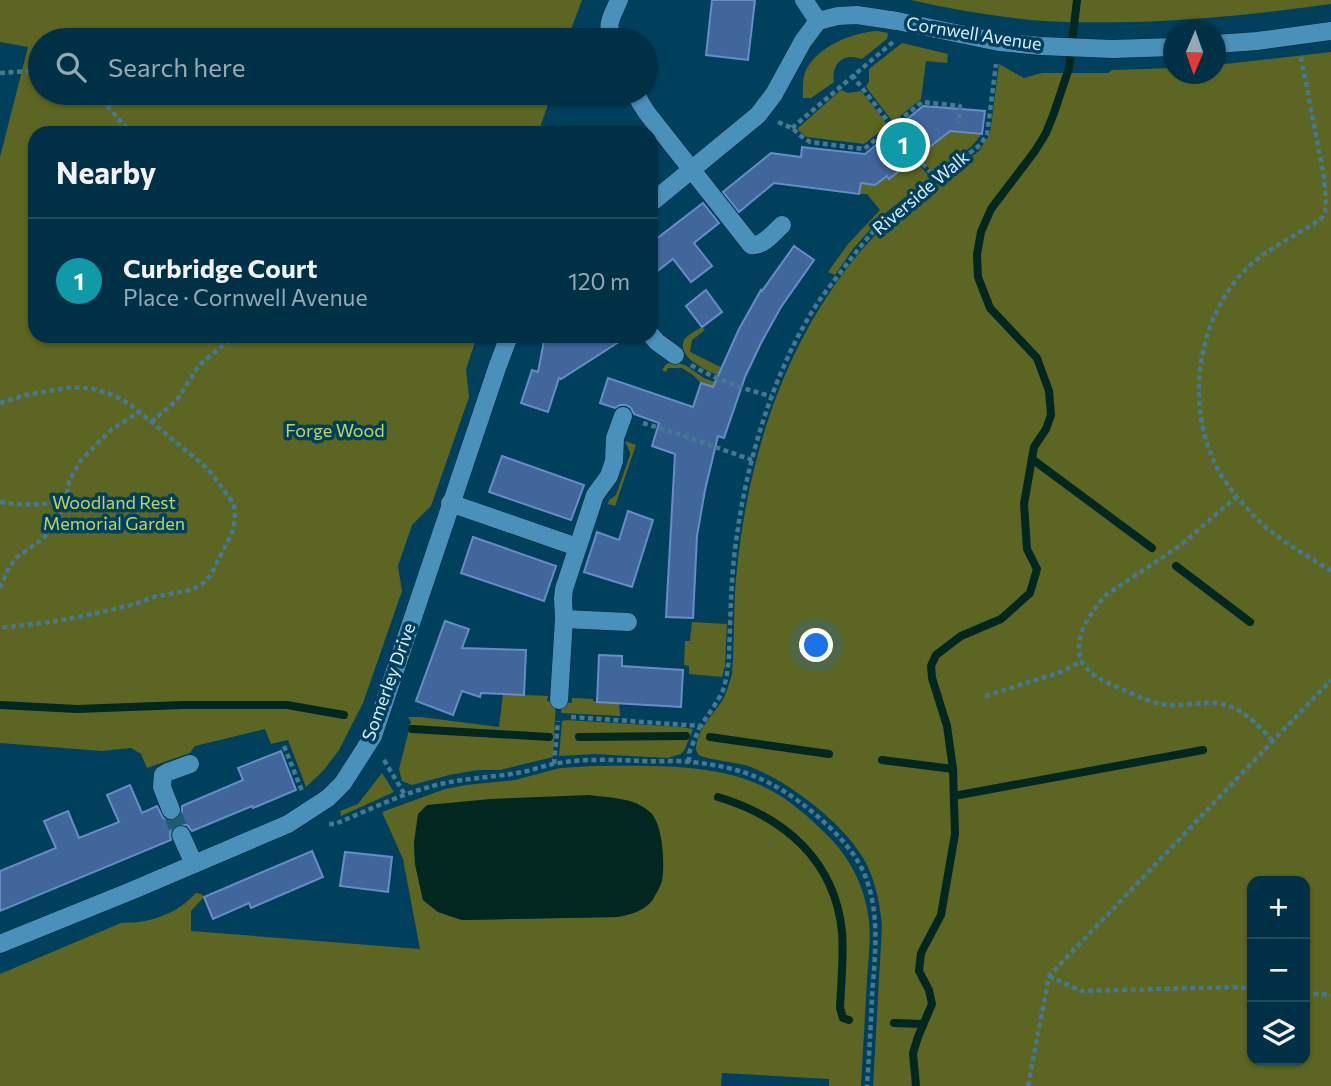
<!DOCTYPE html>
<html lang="en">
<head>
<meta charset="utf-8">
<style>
	body { margin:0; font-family:Commissioner,sans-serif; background:#0a384d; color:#f1f3f6 }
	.controls { position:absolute; right:21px; bottom:21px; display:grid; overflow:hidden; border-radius:14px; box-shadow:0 2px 5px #0004 }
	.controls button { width:63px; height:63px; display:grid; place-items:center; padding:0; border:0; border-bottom:2px solid #224b5f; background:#003046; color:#f1f3f6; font:35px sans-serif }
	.compass { position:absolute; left:1163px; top:21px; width:63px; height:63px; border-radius:50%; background:#003046; box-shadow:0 2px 5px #0004; rotate:182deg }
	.you { position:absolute; left:817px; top:646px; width:24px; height:24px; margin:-18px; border:5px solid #fff; border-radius:50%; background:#1a73e8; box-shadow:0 0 0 10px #1a73e833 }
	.badge { display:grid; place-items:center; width:46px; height:46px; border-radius:50%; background:#ea580c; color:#fff; font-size:23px; font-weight:700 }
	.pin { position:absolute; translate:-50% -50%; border:4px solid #fff; box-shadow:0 2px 7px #0006 }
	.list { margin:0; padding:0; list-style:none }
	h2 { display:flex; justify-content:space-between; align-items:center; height:91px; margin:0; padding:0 28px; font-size:30px }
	h2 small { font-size:23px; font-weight:400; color:#95a9b3 }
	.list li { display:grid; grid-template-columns:46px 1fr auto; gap:21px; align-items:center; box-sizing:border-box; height:126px; padding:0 28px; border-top:2px solid #224b5f }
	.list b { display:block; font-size:26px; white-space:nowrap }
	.list p { margin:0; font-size:23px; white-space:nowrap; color:#95a9b3 }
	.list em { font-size:23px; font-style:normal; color:#95a9b3 }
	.icon { flex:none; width:38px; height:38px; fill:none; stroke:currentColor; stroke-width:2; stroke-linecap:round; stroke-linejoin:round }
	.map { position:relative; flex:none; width:1331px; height:1086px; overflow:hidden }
	.search { position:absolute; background:#003046; box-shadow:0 2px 5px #0004; left:28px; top:28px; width:630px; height:77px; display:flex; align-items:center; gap:18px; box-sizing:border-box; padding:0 24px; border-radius:38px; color:#95a9b3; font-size:26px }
	.panel { position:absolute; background:#003046; box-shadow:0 2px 5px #0004; left:28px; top:126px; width:630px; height:217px; border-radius:21px }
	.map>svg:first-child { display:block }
</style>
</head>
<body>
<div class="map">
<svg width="1331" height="1086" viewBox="0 0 1331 1086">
	<rect width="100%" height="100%" fill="#00405d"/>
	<g fill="#5c6522" fill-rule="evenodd">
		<path d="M0 0H582L570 32 569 40H40V93H552L538 133H35V336H477L466 369 469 397 431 506 412 525 398 566 402 591 363 703 339 750 323 771 306 787 288 740 271 744 265 729 195 746 190 753 147 768 141 754 131 748 102 751 0 743V157L28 47 0 42Z"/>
		<path d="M911 0H1331V4C1265 13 1201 20 1134 22 1104 22 1073 23 1043 21 999 17 954 10 911 0Z"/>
		<path d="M878 31 888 33 887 39 862 59C844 52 831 63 834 82L811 98H803C803 89 802 78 806 70 818 46 853 32 878 31Z"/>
		<path d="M902 43 948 54 947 63 926 61 921 99 893 122 866 87 869 81V69Z"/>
		<path d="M1331 52V1086H873L882 926C880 905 876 883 866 863 847 826 790 782 751 767 741 763 704 759 699 755 697 753 697 751 696 750 696 731 712 716 722 701 727 692 729 684 732 674 735 639 733 603 737 568 750 443 793 318 883 227 912 199 947 175 979 151L990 134 999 64 1024 78 1042 73H1108L1112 70 1173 68 1174 74H1216V65ZM1252 881H1305V1060H1252Z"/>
		<path d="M841 90 848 93 861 91 888 125 864 144 807 137 799 131 798 128Z"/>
		<path d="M952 125 964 132 982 134 971 147 934 175 919 155 943 137Z"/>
		<path d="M915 159 930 178 883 215 853 249 835 275 828 272 848 244 880 210 867 194H859L861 183 875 185 887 176 889 178Z"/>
		<path d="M702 327 705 330 692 340 690 352 745 379 742 384C729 379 674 363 684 340 687 335 697 330 702 327Z"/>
		<path d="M672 362 685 365 704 378 740 392 739 396 701 383 693 375 682 368H668L666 372 662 370 666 364Z"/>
		<path d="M625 441 636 445 615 506 608 504 609 500 616 495 630 455V452Z"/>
		<path d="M692 622 727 624 725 666 722 677 689 674V666L684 665 685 641H690Z"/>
		<path d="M503 694 548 696 547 701 556 702 553 757 500 770H478L449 775 412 785 402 781 399 769 411 722 408 717H421L499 727Z"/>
		<path d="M572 698 593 699V701L619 703 620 716 561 713 562 703H572Z"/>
		<path d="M567 720 681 727 693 729 685 749 681 754 667 758 595 754 559 756 562 721Z"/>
		<path d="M593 766C649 766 719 762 770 790 791 801 809 817 825 833 850 857 865 886 869 921 871 940 868 961 867 980 865 1015 863 1051 861 1086H829V1079L722 1073 721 1086H0V974L121 923C129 922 137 923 145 921 165 917 182 908 196 893L201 894 204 897 191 911V931L420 949 403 859 382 812 445 789 466 785 515 780 560 768ZM414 842 618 917 462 920 438 912 423 900 415 864Z"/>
		<path d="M382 773 394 792 341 816 340 811 358 804Z"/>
	</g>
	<path fill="#012720" d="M589 795C609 798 635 797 651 813 663 825 665 865 662 881 660 887 655 896 652 901 642 912 632 914 618 917L462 920 438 912 423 900 415 864 414 842 418 814 427 805 491 799Z"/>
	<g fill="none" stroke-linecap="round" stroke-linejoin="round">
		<g stroke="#012720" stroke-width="8">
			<path d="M1032 459 1152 548"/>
			<path d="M1176 566 1250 622"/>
			<path d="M0 705 77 709 183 705H287L344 715"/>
			<path d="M412 729 549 737"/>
			<path d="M579 737 686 736"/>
			<path d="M710 737 829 754"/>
			<path d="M882 760 953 769"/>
			<path d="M954 796 1203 750"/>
			<path d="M718 797C784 817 835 860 842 932 844 956 841 983 840 1008L843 1018 849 1020"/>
			<path d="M894 1023 923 1024"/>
			<path d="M916 1086 913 1053 918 1037 932 1004 929 990 919 971 921 953 941 915 955 834 953 769 947 726 932 678 931 666 936 655 961 636 1001 619 1030 593 1037 569 1027 549 1024 504 1034 447 1046 429 1051 415 1049 391 1037 358 990 308 978 277 977 254 981 232 991 209 1035 151 1046 133 1054 113 1069 68 1077 0"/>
		</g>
	</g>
	<g fill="#40669c" stroke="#668ec6" stroke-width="2">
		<path d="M712 0H755L748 60 706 55Z"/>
		<path d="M923 106 985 111 982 134 950 131 889 179 887 176 875 185 861 183 859 194 774 183 739 212 723 192 771 153 801 157 802 147 865 154Z"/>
		<path d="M703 203 719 223 694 243 712 266 691 282 673 259 651 276V243Z"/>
		<path d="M794 246 814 260 781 307 761 343 745 377 724 438 718 436 705 490 697 536 693 618 666 617 675 454 652 446 659 423 634 414 631 408 626 405H620L615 408 600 403 608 378 693 407 701 383 713 387 739 329 761 290 762 291Z"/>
		<path d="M706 290 722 312 702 327 686 306Z"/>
		<path d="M545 336H628L561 379 559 378 548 412 521 403 532 370 538 372Z"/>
		<path d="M502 456 584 485 571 520 489 492Z"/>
		<path d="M628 511 653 520 632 587 584 572 597 532 619 540Z"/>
		<path d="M473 537 556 566 544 601 461 573Z"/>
		<path d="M445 621 469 629 462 648 526 650 524 695 481 693 480 697 462 691 453 715 416 701Z"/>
		<path d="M599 655 622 656V666L683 670 681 707 597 702Z"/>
		<path d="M281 751 296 790 253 808 252 806 192 831 187 825 177 824 171 829 170 835 171 840 0 911V871L56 848 44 821 68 811 79 838 119 822 107 795 130 785 142 813 157 806 163 818 169 821H174L180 817 182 811V806L243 780 238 768Z"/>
		<path d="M312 851 323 877 251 908 249 903 213 919 204 897Z"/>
		<path d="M345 852 392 857 388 892 340 886Z"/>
	</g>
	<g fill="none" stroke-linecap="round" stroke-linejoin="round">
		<path stroke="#215a75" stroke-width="18" stroke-dasharray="18 9" stroke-linecap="butt" d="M171 810 181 835"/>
		<defs>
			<g id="minor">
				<path d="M804 0 818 21"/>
				<path d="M818 21 838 16 857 15 897 21 999 42 1041 46 1112 49 1174 47"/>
				<path d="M614 40C604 25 613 15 619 0"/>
				<path d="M1216 44 1257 41 1331 31"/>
				<path d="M636 93 640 102 647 113 751 245C763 247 773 233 782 225"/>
				<path d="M651 203 758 115 774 94 803 41 818 21"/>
				<path d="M651 335 657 342 675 355"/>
				<path d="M450 503 577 547"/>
				<path d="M564 619 628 622"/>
				<path d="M559 700 564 619 563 599 564 589 595 495 609 476 614 461 615 438 623 416"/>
				<path d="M171 810 162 787 163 775 168 772 190 764"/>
				<path d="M181 835 194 864"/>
				<path d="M0 944 131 891 288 824 328 798 343 783 373 736 497 368 509 336"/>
			</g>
		</defs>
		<use href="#minor" stroke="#00253a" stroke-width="19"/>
		<g stroke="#467890" stroke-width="4.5" stroke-dasharray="5 3.5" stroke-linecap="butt">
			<path d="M1301 57 1324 177 1326 202 1325 212 1321 219C1294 237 1265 249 1242 273 1197 323 1186 403 1215 463 1223 482 1239 500 1253 515 1275 538 1304 554 1331 571"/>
			<path d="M0 73 30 71 40 72"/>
			<path d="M852 75 894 129"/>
			<path d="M96 93 131 133"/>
			<path d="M778 122 792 128 801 136 810 142 864 149 922 102 960 106 959 123"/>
			<path d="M792 128 893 42"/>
			<path d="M917 157 936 179"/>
			<path d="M691 365C717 380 743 389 771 396"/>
			<path d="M0 403 26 395 72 387 94 389 113 395 131 405 208 469 234 504 235 519 232 533 210 576 202 584 191 590 154 597 135 604 97 613 58 621 0 628"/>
			<path d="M151 422 177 400 199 365 235 336"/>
			<path d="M643 423C680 434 715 447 752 460"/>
			<path d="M1237 496 1181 545 1106 595C1089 613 1065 649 1089 671 1098 679 1110 684 1122 689 1136 696 1151 703 1167 705 1187 707 1207 699 1226 705 1246 711 1259 727 1273 741"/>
			<path d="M0 502C23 506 42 505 65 501"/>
			<path d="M0 588 7 571 16 558 41 540 51 530 66 501 69 481 81 460 111 430 139 412"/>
			<path d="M985 696 1061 672 1082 661"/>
			<path d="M571 717 701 726C708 714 718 702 723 690 730 669 729 648 730 627 731 598 732 570 736 542 746 462 775 365 821 298 828 288 836 279 843 269 857 251 871 232 888 217 917 191 950 169 980 145L987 135 996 64"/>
			<path d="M284 746 302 791"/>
			<path d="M384 760 405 795"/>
			<path d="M689 762V753L700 726"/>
			<path d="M554 764 558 721"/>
			<path d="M329 824H335C366 811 397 796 429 787 456 779 484 778 512 774 526 772 540 767 553 764 583 758 614 760 643 761 659 762 675 760 691 762 743 767 775 781 815 814 833 830 853 849 863 871 881 910 875 955 872 996 871 1026 869 1056 867 1086"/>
			<path d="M1049 976 1081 991 1239 987 1252 989"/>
			<path d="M1305 993 1331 995"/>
			<path d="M1028 1086 1049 976 1331 680"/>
		</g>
		<use href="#minor" stroke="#4991bb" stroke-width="18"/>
	</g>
	<g text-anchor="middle" stroke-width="7" stroke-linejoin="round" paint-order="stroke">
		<g font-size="18" fill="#d9eefb" stroke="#00405d">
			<text transform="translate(974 34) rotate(9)" y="6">Cornwell Avenue</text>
			<text transform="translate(921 193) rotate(-40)" y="6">Riverside Walk</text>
			<text transform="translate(389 682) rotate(-70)" y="6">Somerley Drive</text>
		</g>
		<g font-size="18" fill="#c2d360" stroke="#00405d">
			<text x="335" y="437">Forge Wood</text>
			<text x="114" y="509">Woodland Rest<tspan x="114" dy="21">Memorial Garden</tspan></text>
		</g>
	</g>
</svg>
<div class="controls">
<button>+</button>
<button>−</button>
<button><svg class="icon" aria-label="layers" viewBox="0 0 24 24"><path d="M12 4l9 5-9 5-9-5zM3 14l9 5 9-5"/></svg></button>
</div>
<svg class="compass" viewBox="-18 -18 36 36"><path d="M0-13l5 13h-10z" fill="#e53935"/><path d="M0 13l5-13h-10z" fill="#95a9b3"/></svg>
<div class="you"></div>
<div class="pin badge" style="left:903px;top:145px;background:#0f9aa8">1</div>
<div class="search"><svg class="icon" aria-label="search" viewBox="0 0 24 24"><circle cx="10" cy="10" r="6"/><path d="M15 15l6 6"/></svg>Search here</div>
<section class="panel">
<h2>Nearby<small></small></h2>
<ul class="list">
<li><span class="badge" style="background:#0f9aa8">1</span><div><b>Curbridge Court</b><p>Place · Cornwell Avenue</p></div><em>120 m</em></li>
</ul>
</section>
</div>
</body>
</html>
